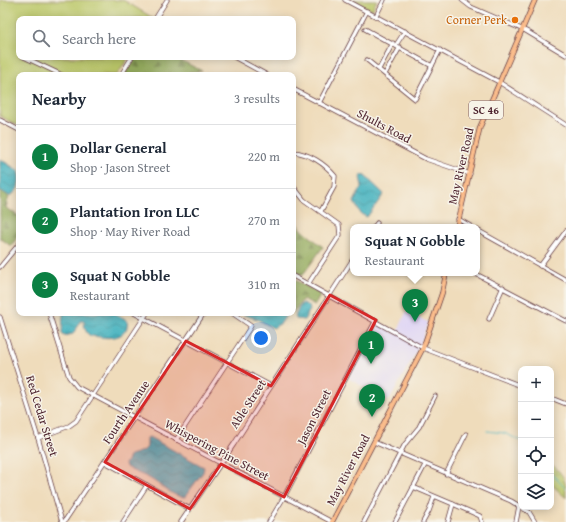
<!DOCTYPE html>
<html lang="en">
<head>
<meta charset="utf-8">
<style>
	body { margin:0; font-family:"Gentium Book Plus",serif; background:#f6f6f7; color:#1f2937 }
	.controls { position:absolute; right:12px; bottom:12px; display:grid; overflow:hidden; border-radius:8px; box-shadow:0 2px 10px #0003 }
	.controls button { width:36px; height:36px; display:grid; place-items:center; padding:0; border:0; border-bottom:1px solid #e0e1e3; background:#fff; color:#1f2937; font:20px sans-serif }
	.you { position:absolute; left:261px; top:338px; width:14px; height:14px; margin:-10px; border:3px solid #fff; border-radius:50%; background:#1a73e8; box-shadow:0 0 0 6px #1a73e833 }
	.badge { display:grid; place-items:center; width:26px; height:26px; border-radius:50%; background:#0b8043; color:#fff; font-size:13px; font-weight:700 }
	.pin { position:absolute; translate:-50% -33px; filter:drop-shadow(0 1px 2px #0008) }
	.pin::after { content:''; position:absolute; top:21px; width:14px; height:12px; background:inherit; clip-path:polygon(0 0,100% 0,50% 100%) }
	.popup { position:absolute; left:350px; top:224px; width:130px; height:52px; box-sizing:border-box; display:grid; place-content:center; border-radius:8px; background:#fff; filter:drop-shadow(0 1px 3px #0005); font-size:13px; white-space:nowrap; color:#747a83 }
	.popup b { font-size:15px; color:#1f2937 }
	.popup::after { content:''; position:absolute; left:50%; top:100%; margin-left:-8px; border:8px solid transparent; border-top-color:#fff }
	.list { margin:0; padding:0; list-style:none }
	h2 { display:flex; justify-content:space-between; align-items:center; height:52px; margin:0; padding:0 16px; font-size:17px }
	h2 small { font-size:13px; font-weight:400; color:#747a83 }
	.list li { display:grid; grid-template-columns:26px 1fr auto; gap:12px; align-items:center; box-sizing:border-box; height:64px; padding:0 16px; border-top:1px solid #e0e1e3 }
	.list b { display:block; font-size:15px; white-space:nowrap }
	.list p { margin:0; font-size:13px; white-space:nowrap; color:#747a83 }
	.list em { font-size:13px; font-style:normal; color:#747a83 }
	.icon { flex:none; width:22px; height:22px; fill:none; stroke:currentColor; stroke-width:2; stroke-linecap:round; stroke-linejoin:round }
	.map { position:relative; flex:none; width:566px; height:522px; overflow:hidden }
	.search { position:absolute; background:#fff; box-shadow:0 2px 10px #0003; left:16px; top:16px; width:280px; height:44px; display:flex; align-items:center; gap:10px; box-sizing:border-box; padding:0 14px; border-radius:8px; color:#747a83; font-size:15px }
	.panel { position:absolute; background:#fff; box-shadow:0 2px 10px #0003; left:16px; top:72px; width:280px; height:244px; border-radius:8px }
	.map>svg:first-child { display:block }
</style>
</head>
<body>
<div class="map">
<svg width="566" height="522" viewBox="0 0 566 522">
	<defs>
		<pattern id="forest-firs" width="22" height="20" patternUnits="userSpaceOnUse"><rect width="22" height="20" fill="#95ac5e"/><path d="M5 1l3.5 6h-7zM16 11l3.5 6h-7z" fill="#7c8b4e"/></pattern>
		<pattern id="wetland-marsh" width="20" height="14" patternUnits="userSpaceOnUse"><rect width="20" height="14" fill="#bcc86a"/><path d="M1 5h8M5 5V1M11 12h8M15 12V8" fill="none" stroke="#a3ab5c"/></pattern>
		<pattern id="water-waves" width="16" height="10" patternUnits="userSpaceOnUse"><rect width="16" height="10" fill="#44b2bf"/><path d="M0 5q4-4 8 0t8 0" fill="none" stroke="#3b909b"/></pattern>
	</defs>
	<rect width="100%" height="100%" fill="#f7f3e8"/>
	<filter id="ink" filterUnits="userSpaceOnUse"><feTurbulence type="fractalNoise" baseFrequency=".025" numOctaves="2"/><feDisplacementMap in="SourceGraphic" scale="8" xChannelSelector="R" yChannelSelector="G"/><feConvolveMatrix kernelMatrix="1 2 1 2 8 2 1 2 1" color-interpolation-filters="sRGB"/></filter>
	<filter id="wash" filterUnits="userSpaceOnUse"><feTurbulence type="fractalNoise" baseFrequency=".012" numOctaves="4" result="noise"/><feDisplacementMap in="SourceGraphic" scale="16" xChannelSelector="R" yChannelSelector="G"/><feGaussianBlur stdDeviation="0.9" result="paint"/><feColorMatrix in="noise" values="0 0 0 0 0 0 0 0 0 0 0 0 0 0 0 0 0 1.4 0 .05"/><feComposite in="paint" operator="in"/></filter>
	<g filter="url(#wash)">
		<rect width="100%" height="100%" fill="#efdcbb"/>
		<path fill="#dfd5f5" d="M406 312 428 322 421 343 389 401 348 378 379 324 397 334Z"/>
		<g fill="url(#forest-firs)" stroke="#706644">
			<path d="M135 57H174L202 71 189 72 188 75H124Z"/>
			<path d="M0 190 9 196 6 208 19 216V235L11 246 0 238Z"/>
			<path d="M293 216 302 230 323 247 302 276 293 271Z"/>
			<path d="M293 279 321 294 315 305 303 299 293 313Z"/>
		</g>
		<path fill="url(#wetland-marsh)" stroke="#83744a" d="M551 464C565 476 566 480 566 498L551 484Z"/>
		<g fill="#bcc86a" stroke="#83744a">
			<path d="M0 0H123L153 18 19 19V57H129L117 75H19V126L0 116Z"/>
			<path d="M354 0H377L372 10Z"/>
		</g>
		<g fill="url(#water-waves)" stroke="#476875">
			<path d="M0 159 19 171C19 182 21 191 9 196L0 190Z"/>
			<path d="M363 174 384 194 367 217 361 214 354 202 362 186 360 177Z"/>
			<path d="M304 303 309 307 310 310 304 320 296 319 295 316 301 304Z"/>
			<path d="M63 313H114L127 320C130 337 112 339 100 337 96 336 91 337 88 334 85 331 84 325 84 321H80L73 334 64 336 62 334Z"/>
			<path d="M243 313H286L287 314 281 323 273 328 257 319 244 315Z"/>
			<path d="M149 437 204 467 203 472 185 497C172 497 160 484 149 478 141 474 133 472 126 467L125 464 130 455 143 451 147 447V438Z"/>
		</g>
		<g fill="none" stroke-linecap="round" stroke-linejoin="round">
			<g stroke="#44b2bf" stroke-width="1">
				<path d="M487 431 504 433 521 441"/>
				<path d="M551 473 566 489"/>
			</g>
		</g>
	</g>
	<g filter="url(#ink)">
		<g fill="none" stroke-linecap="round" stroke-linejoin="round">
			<defs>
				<g id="minor">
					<path d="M345 0 499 82 566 125"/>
					<path d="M462 0 471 7 526 31 566 55"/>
					<path d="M376 16 384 0"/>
					<path d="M155 19 167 0"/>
					<path d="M365 29 432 66"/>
					<path d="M396 45 405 31"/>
					<path d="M24 57 62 75"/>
					<path d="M234 57 267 75"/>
					<path d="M367 60 415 99 440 50"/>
					<path d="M379 69 393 43"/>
					<path d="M385 74 400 47"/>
					<path d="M121 75 132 57"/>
					<path d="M293 89 426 159 470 174"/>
					<path d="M319 103 367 11"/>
					<path d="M0 120 19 130"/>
					<path d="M293 152C309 153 325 164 335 176L334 187 321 211"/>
					<path d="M293 186 304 200 339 225 340 235 308 284"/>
					<path d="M458 219 472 227"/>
					<path d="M374 227 377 223"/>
					<path d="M477 230 566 280"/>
					<path d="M540 266 566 231"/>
					<path d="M0 267 19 244"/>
					<path d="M474 273 566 321"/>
					<path d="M293 276 423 348 521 386"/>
					<path d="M49 313 69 377 77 387 332 522"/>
					<path d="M134 313 271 386"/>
					<path d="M0 317 38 438 62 522"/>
					<path d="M489 319 503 287"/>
					<path d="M551 398 566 404"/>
					<path d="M38 438 69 426 76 421 147 313"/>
					<path d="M176 440 251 326 232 313"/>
					<path d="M374 442 511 501 529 512 535 522"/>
					<path d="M105 462 190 509"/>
					<path d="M446 474 466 434"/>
					<path d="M413 487 453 504 448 522"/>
					<path d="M453 504 480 516 482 522"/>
					<path d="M64 522 204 313"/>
					<path d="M123 522 147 485"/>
					<path d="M181 522 234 444 353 259"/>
					<path d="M269 522 284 497 376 320"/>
					<path d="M364 522 405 444 419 427 435 396"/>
					<path d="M395 522 425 465"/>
					<path d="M423 522 429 511 434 497"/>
					<path d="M516 522 519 506"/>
				</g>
				<g id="major">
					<path d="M457 227 480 127 535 0"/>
					<path d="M332 522 423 348 442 293 446 273"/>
				</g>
			</defs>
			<use href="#minor" stroke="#633b41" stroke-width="5"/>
			<use href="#major" stroke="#633b41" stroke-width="5.5"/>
			<use href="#minor" stroke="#fff" stroke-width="3.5"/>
			<use href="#major" stroke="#fabc8b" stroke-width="4"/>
		</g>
	</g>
	<path fill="#d62828" fill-opacity="0.2" stroke="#d62828" stroke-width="3" stroke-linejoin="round" d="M330 295 376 320 284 497 221 464 190 509 105 462 186 341 271 386Z"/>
	<circle fill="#e8710a" stroke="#f7f3e8" stroke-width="1.5" cx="515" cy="20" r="4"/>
	<g text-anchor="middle" stroke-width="3" stroke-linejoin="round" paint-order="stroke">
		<rect fill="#f7f3e8" stroke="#7e5f64" stroke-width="1" x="469" y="101" width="34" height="18" rx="3"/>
		<g font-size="11" font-weight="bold" fill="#4a1f2b">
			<text x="486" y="114">SC 46</text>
		</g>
		<g font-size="12" fill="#c56008" stroke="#f7f3e8" text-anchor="end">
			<text x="507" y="24">Corner Perk</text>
		</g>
		<g font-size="12" fill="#4a1f2b" stroke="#f7f3e8">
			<text transform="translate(384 126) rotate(28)" y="4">Shults Road</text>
			<text transform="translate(461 166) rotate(-77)" y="4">May River Road</text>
			<text transform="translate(248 404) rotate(-57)" y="4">Able Street</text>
			<text transform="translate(126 412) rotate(-56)" y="4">Fourth Avenue</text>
			<text transform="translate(42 416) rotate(73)" y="4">Red Cedar Street</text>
			<text transform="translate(314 417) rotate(-63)" y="4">Jason Street</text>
			<text transform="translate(217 450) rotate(28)" y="4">Whispering Pine Street</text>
			<text transform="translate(348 470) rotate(-62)" y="4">May River Road</text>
		</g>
	</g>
</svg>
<div class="controls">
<button>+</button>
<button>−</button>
<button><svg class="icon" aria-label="locate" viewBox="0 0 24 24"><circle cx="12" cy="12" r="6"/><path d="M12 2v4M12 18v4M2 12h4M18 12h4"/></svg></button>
<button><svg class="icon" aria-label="layers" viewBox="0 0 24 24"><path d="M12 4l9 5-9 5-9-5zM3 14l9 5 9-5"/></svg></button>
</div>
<div class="you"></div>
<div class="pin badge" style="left:371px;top:364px">1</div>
<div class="pin badge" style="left:372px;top:417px">2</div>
<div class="pin badge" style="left:415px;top:322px">3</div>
<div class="popup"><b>Squat N Gobble</b>Restaurant</div>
<div class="search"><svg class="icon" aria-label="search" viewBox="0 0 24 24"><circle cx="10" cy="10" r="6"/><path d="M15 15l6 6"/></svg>Search here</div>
<section class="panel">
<h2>Nearby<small>3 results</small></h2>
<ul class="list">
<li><span class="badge">1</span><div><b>Dollar General</b><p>Shop · Jason Street</p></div><em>220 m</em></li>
<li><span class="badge">2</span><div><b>Plantation Iron LLC</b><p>Shop · May River Road</p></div><em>270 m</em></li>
<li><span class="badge">3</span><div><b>Squat N Gobble</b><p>Restaurant</p></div><em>310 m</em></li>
</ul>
</section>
</div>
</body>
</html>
